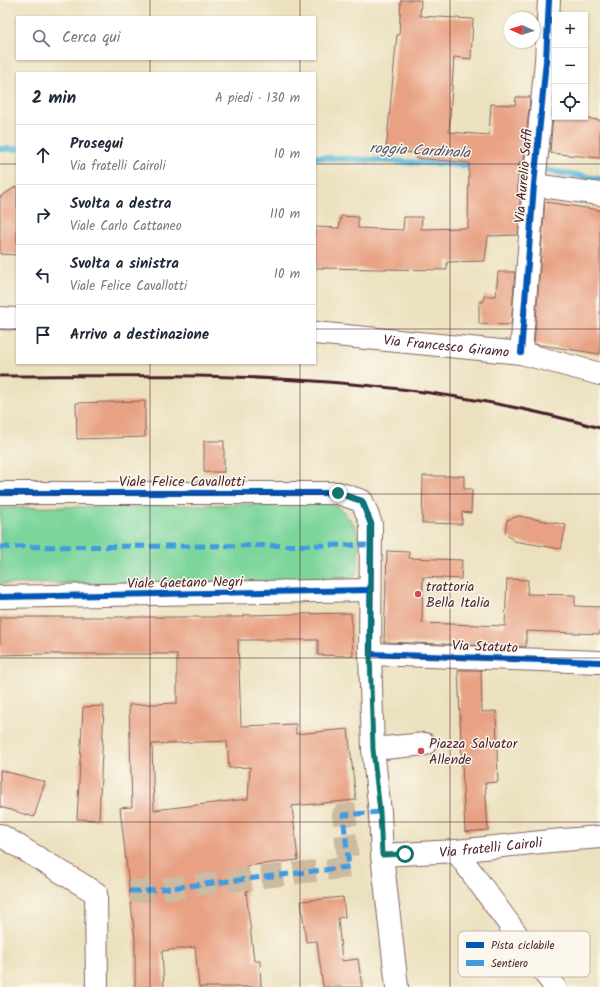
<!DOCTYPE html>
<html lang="it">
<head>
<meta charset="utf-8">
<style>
	body { margin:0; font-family:Kalam,sans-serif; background:#f6f6f7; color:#1f2937 }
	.controls { position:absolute; right:12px; top:12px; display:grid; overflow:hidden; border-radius:0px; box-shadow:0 1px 3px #0004 }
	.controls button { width:36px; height:36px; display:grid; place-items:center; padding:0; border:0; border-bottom:1px solid #e0e1e3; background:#fff; color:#1f2937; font:20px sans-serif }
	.compass { position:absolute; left:504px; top:12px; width:36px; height:36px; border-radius:50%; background:#fff; box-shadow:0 1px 3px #0004; rotate:273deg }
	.stop { position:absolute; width:12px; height:12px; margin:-9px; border:3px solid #0f766e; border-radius:50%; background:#fff }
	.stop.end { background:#0f766e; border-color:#fff; box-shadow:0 1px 4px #0008 }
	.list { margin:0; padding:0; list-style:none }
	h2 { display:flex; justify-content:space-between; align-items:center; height:52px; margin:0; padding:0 16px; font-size:17px }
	h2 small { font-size:13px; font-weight:400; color:#747a83 }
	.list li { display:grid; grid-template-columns:26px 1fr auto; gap:12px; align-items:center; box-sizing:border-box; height:60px; padding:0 16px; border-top:1px solid #e0e1e3 }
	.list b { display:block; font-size:15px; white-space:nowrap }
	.list p { margin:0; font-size:13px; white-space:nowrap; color:#747a83 }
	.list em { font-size:13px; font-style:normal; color:#747a83 }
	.icon { flex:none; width:22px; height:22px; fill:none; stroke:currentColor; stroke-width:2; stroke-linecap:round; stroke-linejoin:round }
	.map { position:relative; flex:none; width:600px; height:987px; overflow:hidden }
	.search { position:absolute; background:#fff; box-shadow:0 1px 3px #0004; left:16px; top:16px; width:300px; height:44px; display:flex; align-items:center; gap:10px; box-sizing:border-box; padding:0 14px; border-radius:0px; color:#747a83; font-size:15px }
	.panel { position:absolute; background:#fff; box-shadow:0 1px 3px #0004; left:16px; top:72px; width:300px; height:292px; border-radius:0px }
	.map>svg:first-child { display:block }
</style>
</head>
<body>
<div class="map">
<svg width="600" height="987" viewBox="0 0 600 987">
	<rect width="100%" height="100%" fill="#fbf7ec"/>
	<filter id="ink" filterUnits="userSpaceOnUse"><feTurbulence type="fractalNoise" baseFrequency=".025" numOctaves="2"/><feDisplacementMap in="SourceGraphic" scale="8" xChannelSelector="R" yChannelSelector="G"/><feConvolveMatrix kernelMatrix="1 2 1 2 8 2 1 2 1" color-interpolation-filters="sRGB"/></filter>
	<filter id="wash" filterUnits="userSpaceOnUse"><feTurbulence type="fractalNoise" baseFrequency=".012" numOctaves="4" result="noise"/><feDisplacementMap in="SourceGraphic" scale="16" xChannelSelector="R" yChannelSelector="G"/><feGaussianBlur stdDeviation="0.9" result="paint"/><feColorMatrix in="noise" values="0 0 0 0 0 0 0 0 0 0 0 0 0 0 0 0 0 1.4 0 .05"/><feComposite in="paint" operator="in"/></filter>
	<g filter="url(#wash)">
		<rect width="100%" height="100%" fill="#ece1bf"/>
		<path fill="#7cd59b" stroke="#637a63" d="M323 503 336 506 345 513 355 526 359 538 358 571 351 579 338 581 0 584V508Z"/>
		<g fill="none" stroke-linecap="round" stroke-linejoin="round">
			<g stroke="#59b6d7" stroke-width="6">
				<path d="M0 149H17"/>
				<path d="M315 157 477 166"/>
				<path d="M510 168H524"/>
				<path d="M544 170 600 179"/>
			</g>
		</g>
		<g id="blocks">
			<g fill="#e8a183" fill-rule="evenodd">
				<path d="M401 0H421L420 16 473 19 471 59 454 57 449 132 489 135 491 104 515 105 516 97H530L524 162H519L517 198 520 199 518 235 488 236 485 261 447 262V270L315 268V227L339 228 341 216 358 217V228L403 230 404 217H422L421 229 468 228 469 163 416 158 415 153 386 151 397 35H399Z"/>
				<path d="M553 115H555V117H571L600 120V158L550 153Z"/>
				<path d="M17 186V255L0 254V197Z"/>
				<path d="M545 202 600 210V354L534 344Z"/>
				<path d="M498 272H515L511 325 479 324V302H483L484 296H496Z"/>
				<path d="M145 401V437L77 439 76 403Z"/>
				<rect x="204" y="441" width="20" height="31"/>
				<path d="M423 476H464V489H472L471 513 462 512V524L422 523Z"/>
				<path d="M519 516 566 525 561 549 514 541 505 533 507 520Z"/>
				<path d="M387 551 409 552V558L462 560 461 579 423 577 422 623 505 626 507 579 528 580 527 594 575 595V606L600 607V634L526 631V647L384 642Z"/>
				<path d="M351 613 353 656 318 655V640H238L241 726 296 724V734L348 729 356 800 292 806 298 860 246 866 248 891H246L254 961H260L261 987H199L195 947 162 951 164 987H135V939L120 808 132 807 129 705 177 703V654H44L0 655V617H244V615ZM227 741 229 768 250 767 248 799 154 810 152 744Z"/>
				<path d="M458 670H481L482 712 496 711 498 782 485 783 488 830 465 832Z"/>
				<path d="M104 706 99 820 77 819 83 707Z"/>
				<path d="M0 770 45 782 34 817 0 807Z"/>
				<path d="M343 897 345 917 338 918 342 961 358 959 362 987H323L317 941 306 942 301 901Z"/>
			</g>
		</g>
	</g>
	<g filter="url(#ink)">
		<use href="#blocks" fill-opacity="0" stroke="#83635f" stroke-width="1"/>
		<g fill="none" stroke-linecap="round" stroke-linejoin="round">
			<path stroke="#ccbaa1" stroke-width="22" stroke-dasharray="22 11" stroke-linecap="butt" d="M130 891H144L349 867 343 815 380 812"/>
			<defs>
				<g id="minor">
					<path d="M534 185 600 194"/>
					<path d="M0 318 17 319"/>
					<path id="s1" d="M315 333 521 353 600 374"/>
					<path d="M521 353 534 185 546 61 549 0"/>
					<path d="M0 493H338L362 501 371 524 370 654 373 749 380 812 382 855 397 987"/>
					<path d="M0 597 370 590"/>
					<path d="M370 654 600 662"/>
					<path d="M373 749 425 744"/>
					<path d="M0 835 96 893 97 987"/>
					<path d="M456 851 555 987"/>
					<path id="s2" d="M382 855 456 851 551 841 600 837"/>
				</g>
			</defs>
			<use href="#minor" stroke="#83635f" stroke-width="24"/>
			<use href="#minor" stroke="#fff" stroke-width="22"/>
			<path stroke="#4a1f2b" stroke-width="3" d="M0 376C93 376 186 374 279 379 387 384 496 399 600 428"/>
			<g stroke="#409be1" stroke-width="5" stroke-dasharray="10 5" stroke-linecap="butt">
				<path d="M0 547 371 545"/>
				<path d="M130 891H144L349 867 343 815 380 812"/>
			</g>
			<defs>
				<g id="cycleway">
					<path d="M521 353 534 185 546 61 549 0"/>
					<path d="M0 493H338L362 501 371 524 370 654 600 662"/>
					<path d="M0 597 370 590"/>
				</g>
			</defs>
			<use href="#cycleway" stroke="#fbf7ec" stroke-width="8"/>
			<use href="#cycleway" stroke="#0057b8" stroke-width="6"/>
		</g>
	</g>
	<g fill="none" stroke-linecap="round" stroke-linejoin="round" filter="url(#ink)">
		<path stroke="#0f766e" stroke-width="5" d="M338 493 362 501 371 524 370 654 373 749 380 812 382 855 405 854"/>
	</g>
	<path fill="none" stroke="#4a1f2b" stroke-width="1" stroke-opacity="0.55" d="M150 0V17M300 0V17M450 0V987M150 59V73M300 59V73M0 164H17M315 164H600M0 329H17M315 329H600M150 363V987M300 363V987M0 494H600M0 658H600M0 822H600"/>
	<g fill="#d1495b" stroke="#fbf7ec" stroke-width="1.5">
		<circle cx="418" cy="594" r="4"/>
		<circle cx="421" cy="751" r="4"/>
	</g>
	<g text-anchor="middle" stroke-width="3" stroke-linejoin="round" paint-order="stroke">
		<g font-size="14" fill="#4a1f2b" stroke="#fbf7ec">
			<text transform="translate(523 176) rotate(-85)" y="5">Via Aurelio Saffi</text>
			<text dy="5" stroke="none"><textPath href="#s1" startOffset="132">Via Francesco Giramo</textPath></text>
			<text x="182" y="486">Viale Felice Cavallotti</text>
			<text transform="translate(185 582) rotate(-1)" y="5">Viale Gaetano Negri</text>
			<text transform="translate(485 646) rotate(2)" y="5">Via Statuto</text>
			<text dy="5" stroke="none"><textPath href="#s2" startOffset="109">Via fratelli Cairoli</textPath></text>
		</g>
		<g font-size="14" fill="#4a1f2b" stroke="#fbf7ec" text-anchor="start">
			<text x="426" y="591">trattoria<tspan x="426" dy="16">Bella Italia</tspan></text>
			<text x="429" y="748">Piazza Salvator<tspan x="429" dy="16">Allende</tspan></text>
		</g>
		<g font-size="15" font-style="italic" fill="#4f5467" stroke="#fbf7ec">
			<text transform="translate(420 150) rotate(3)" y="5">roggia Cardinala</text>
		</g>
	</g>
	<rect x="458" y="931" width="132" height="46" rx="6" fill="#fbf7ec" stroke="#c6b6b2" stroke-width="1"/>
	<rect x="466" y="942" width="18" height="6" fill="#0057b8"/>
	<rect x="466" y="960" width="18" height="6" fill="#409be1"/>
	<g font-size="11" fill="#4a1f2b">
		<text x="491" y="949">Pista ciclabile</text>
		<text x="491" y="967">Sentiero</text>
	</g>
</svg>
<div class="controls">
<button>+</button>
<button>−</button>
<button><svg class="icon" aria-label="locate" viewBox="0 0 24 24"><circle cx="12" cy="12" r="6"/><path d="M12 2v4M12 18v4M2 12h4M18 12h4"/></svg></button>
</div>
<svg class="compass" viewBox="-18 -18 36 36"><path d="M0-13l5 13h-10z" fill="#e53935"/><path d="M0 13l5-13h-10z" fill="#747a83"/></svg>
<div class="stop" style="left:405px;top:854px"></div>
<div class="stop end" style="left:338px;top:493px"></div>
<div class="search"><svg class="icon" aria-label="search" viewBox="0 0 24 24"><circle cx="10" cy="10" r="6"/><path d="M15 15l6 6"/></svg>Cerca qui</div>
<section class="panel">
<h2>2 min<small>A piedi · 130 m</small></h2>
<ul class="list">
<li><svg class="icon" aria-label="ahead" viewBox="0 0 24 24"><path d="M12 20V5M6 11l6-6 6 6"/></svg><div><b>Prosegui</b><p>Via fratelli Cairoli</p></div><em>10 m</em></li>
<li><svg class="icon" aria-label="right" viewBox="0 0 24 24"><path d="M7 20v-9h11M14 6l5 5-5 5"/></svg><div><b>Svolta a destra</b><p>Viale Carlo Cattaneo</p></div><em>110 m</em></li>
<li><svg class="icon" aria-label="left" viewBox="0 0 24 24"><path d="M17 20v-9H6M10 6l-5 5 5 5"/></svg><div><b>Svolta a sinistra</b><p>Viale Felice Cavallotti</p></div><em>10 m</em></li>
<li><svg class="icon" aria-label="arrive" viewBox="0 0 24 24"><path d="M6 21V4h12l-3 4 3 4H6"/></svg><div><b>Arrivo a destinazione</b></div></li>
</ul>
</section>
</div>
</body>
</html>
